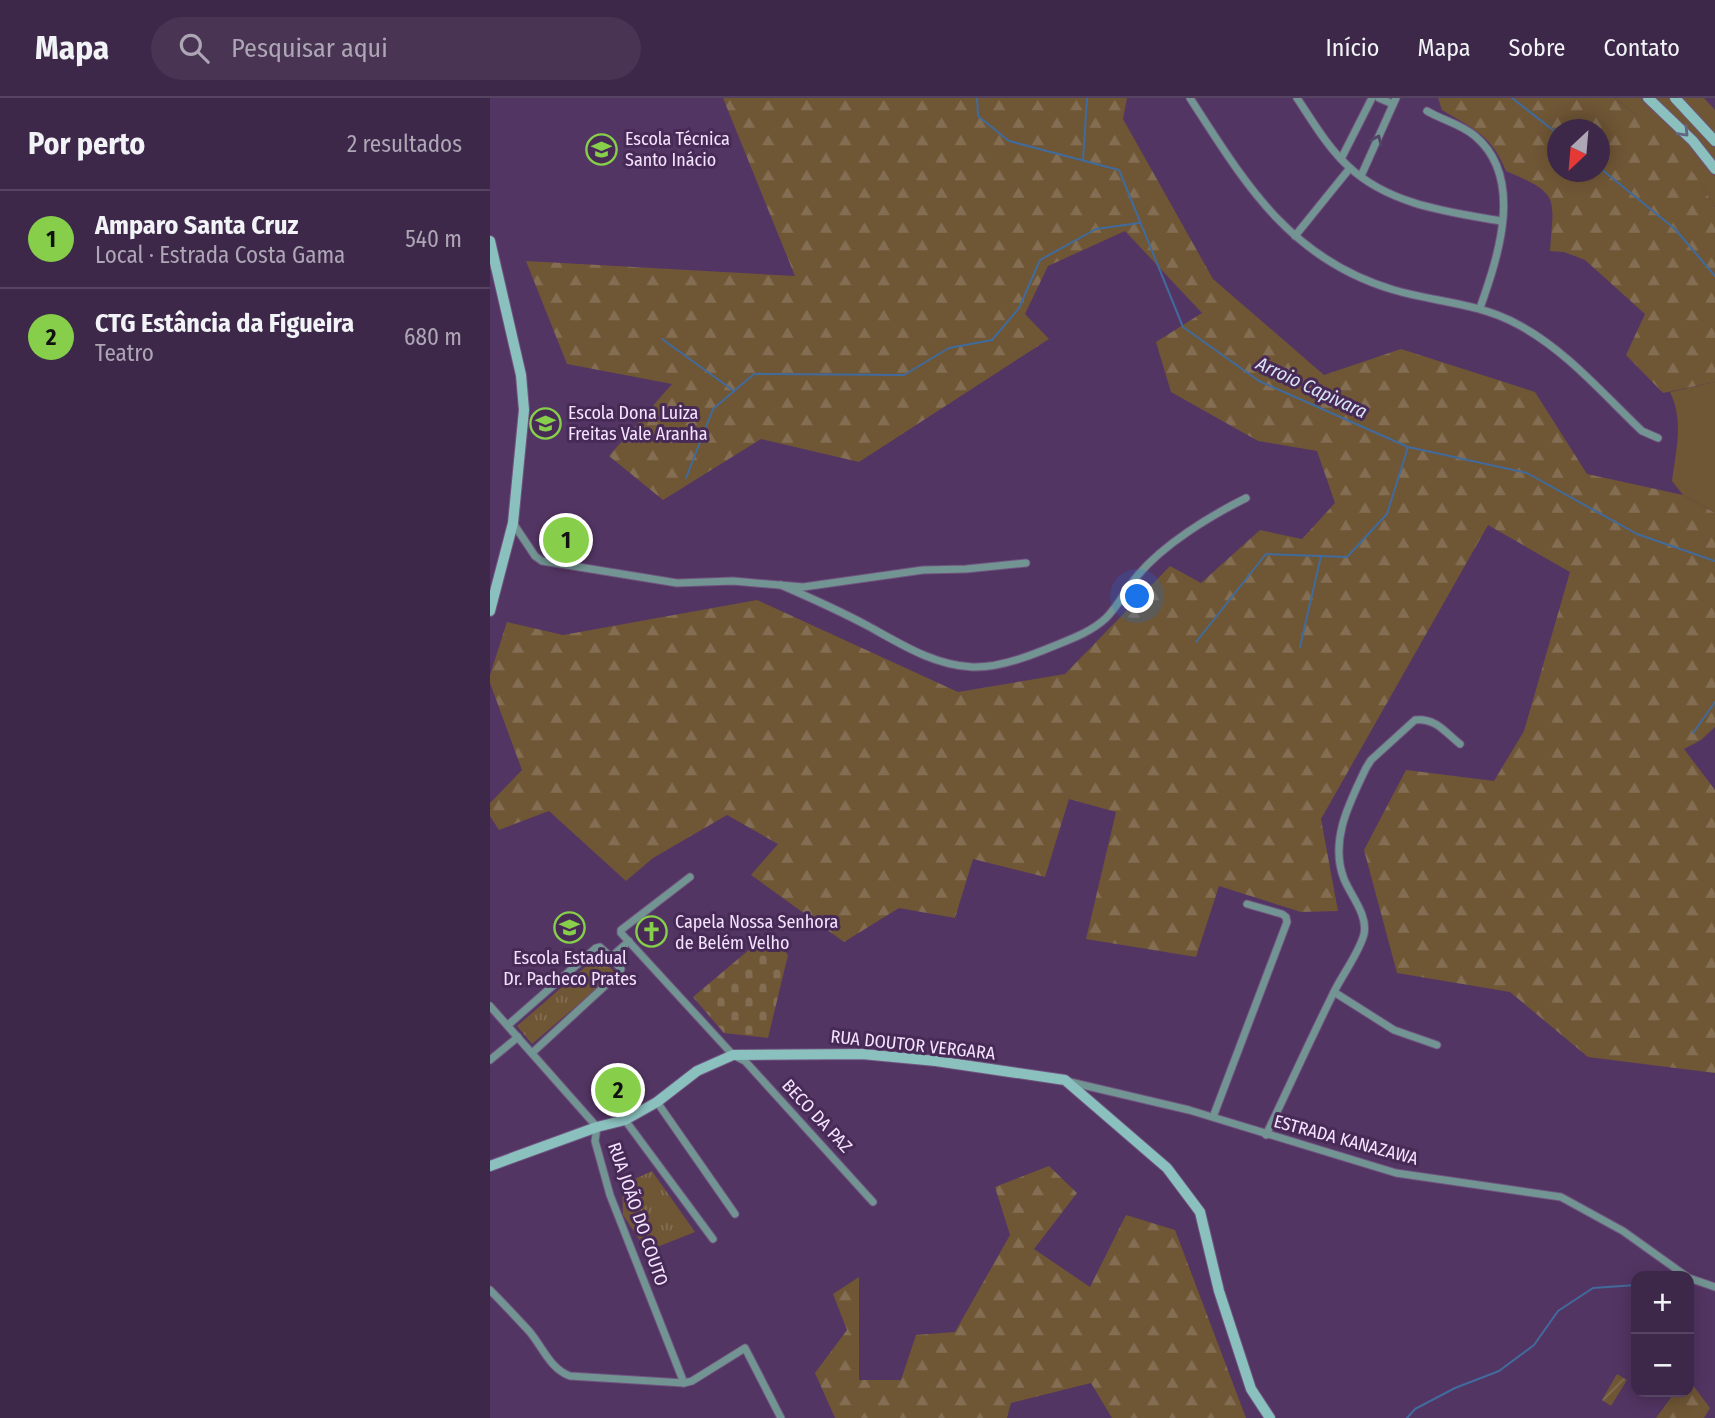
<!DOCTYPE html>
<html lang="pt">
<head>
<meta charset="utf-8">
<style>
	body { margin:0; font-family:"Fira Sans Condensed",sans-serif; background:#493454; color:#f1f3f6 }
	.controls { position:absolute; right:21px; bottom:21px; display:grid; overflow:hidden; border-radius:14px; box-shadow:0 4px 18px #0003 }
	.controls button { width:63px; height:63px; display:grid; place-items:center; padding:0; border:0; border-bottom:2px solid #574462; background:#3e284a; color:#f1f3f6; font:35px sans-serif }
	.compass { position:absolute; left:1057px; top:21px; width:63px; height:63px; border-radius:50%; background:#3e284a; box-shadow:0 4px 18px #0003; rotate:206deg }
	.you { position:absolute; left:648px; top:499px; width:24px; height:24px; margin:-18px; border:5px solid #fff; border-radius:50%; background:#1a73e8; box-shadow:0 0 0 10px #1a73e833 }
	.badge { display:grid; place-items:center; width:46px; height:46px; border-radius:50%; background:#87cf4a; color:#111; font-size:23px; font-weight:700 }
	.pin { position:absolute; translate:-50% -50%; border:4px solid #fff; box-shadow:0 2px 7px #0006 }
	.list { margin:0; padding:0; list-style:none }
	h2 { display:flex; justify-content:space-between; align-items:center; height:91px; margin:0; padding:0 28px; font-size:30px }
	h2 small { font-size:23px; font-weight:400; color:#ada6b5 }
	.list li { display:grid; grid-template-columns:46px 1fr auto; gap:21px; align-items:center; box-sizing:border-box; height:98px; padding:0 28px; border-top:2px solid #574462 }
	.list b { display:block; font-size:26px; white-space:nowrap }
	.list p { margin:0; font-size:23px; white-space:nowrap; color:#ada6b5 }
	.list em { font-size:23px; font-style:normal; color:#ada6b5 }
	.icon { flex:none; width:38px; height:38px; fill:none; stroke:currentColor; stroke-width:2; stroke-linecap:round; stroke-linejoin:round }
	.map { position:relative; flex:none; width:1225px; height:1320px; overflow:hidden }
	header { display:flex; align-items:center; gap:42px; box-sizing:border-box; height:98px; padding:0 35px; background:#3e284a; border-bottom:2px solid #574462 }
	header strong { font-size:33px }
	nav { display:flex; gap:38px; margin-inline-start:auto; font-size:24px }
	.search { width:490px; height:63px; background:#493454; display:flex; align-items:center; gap:18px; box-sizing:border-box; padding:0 24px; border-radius:38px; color:#ada6b5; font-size:26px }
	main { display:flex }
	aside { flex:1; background:#3e284a }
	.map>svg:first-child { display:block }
</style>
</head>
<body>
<header>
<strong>Mapa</strong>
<div class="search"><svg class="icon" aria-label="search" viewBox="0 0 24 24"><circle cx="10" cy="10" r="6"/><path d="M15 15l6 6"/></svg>Pesquisar aqui</div>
<nav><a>Início</a><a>Mapa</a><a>Sobre</a><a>Contato</a></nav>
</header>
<main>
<aside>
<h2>Por perto<small>2 resultados</small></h2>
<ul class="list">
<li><span class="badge">1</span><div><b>Amparo Santa Cruz</b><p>Local · Estrada Costa Gama</p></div><em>540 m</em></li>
<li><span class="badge">2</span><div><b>CTG Estância da Figueira</b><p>Teatro</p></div><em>680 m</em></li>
</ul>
</aside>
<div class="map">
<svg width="1225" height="1320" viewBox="0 0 1225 1320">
	<defs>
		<pattern id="forest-firs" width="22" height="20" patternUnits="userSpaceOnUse" patternTransform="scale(1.75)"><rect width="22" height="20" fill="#6f5635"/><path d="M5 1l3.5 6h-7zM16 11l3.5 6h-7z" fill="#846e53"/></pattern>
		<pattern id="cemetery-stones" width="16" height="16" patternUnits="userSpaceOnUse" patternTransform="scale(1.75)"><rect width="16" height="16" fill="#6f5635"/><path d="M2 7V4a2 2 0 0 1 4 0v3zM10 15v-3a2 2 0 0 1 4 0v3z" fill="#846e53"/></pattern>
		<pattern id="park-tufts" width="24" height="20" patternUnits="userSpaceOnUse" patternTransform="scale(1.75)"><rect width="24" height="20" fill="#6f5635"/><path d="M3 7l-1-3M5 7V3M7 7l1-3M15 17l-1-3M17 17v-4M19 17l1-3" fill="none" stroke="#846e53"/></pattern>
		<pattern id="garden-furrows" width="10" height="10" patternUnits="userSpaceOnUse" patternTransform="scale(1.75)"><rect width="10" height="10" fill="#6f5635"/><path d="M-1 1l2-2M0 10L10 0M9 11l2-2" fill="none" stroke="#846e53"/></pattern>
	</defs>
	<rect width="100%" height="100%" fill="#533563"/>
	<g fill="#6f5635">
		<path d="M1124 0H1153L1206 52 1225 78V109C1199 64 1166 30 1124 0Z"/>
		<path d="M1164 0H1179L1225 49V65Z"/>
		<path d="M1190 0H1214L1225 12V37Z"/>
		<path d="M1225 284V415L1193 397 1182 383C1186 352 1194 323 1180 294Z"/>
	</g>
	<g fill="url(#forest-firs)" fill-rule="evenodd">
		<path d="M233 0H637L633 21 723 181 834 277 911 251 1045 294 1097 376 1193 397 1225 415V629L1211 642 1194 651 1225 692V975L1098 959 1020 894 907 875 874 752 916 672 1004 683 1034 633 1080 474 998 427 831 721 848 813 811 814 729 788 706 859 596 841 626 714 579 701 555 779 483 761 465 820 409 810 354 844 261 777 288 746 237 717 163 760 136 783 59 713 9 732 0 718V705L32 672 0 585V577L17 524 73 537 267 502 468 594 575 576 680 468 711 485 770 432 812 441 845 405 827 353 768 343 681 294 666 244 712 215 635 133 558 168 535 216 559 241 369 364 271 341 173 402 119 358 182 286 77 266 36 163 305 178Z"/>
		<path d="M948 0H1124L1169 34 1205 77 1225 109V284L1173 295 1136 257 1155 216 1095 162 1074 154 1060 153C1064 98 1070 96 1016 73 1001 36 983 31 952 12ZM1068 32H1110V74H1068Z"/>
		<path d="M559 1068 587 1095 544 1151 600 1189 636 1117 685 1132 756 1320H622L601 1285 521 1305 517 1320H345L325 1275 357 1232 343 1196 369 1179V1282H411L426 1237 465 1234 520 1137 505 1089Z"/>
		<path d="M1199 1282 1220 1310 1214 1320H1166L1185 1294H1199Z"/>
	</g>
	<path fill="url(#cemetery-stones)" d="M279 835 298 857 278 940 234 935 203 899Z"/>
	<g fill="url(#park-tufts)">
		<path d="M109 857 125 875 42 946 27 928Z"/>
		<path d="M162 1073 205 1134 157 1153 133 1117 132 1087Z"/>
	</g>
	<path fill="url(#garden-furrows)" d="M1127 1276 1137 1282 1121 1308 1112 1302Z"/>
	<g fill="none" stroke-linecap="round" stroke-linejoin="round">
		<g stroke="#416b9c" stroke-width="2">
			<path d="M487 0 488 18 519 43 629 72 693 229 769 283 918 349 1037 375 1147 436 1225 463"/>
			<path d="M1022 0 1068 36"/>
			<path d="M593 62 597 0"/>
			<path d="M1110 70 1185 131 1225 178"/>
			<path d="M172 241 244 293"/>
			<path d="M196 380 223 311 264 276 414 277 459 250 502 242 529 210 550 162 606 131 649 125"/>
			<path d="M706 544 776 456 857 459 897 416 918 349"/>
			<path d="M810 549 831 458"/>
			<path d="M1203 635 1225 604"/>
			<path d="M917 1320 925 1311 965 1290 1009 1273 1044 1247 1068 1213 1103 1190 1146 1187"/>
		</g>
		<defs>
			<g id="street">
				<path d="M700 0C755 85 799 161 904 192 945 204 989 205 1027 226 1075 251 1113 296 1152 333L1168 340"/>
				<path d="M807 0C823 24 838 50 859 69 900 107 959 114 1011 123"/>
				<path d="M889 0 903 6"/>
				<path d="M937 13C952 22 971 26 985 38 1035 80 1008 159 990 210"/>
				<path d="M851 61 882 0"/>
				<path d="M871 78 906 0"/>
				<path d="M805 138 860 70"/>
				<path d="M23 425 45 458 52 463 187 485 243 483 313 489 433 472 476 471 536 465"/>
				<path d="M291 487C321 500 350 513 378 528 411 546 443 567 482 569 506 570 532 561 554 552 575 543 599 536 616 520 629 507 636 491 648 477 674 446 720 418 756 400"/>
				<path d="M200 779 131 832V835L243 957 255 963 383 1104"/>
				<path d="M844 894 904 932 947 947"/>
				<path d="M0 908 107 1029 105 1043 120 1097 194 1285"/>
				<path d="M18 927 106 850 110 849 121 859 139 843"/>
				<path d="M42 955 130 874 131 871 121 859"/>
				<path d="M0 962 28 939"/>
				<path d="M580 984 699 1012 906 1075 1071 1099 1133 1133 1196 1178"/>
				<path d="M167 1004 245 1116"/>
				<path d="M723 1019 797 824 796 819 792 816 757 806"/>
				<path d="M135 1022 223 1141"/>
				<path d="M776 1037C799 989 821 940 845 892 853 876 870 853 874 836 878 817 861 798 854 781 839 742 860 704 876 670L881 662 925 622C945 619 956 635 970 646"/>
				<path d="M1199 1180 1225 1189"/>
				<path d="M0 1192C13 1205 26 1219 39 1233 52 1248 60 1271 80 1278L194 1285 202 1283 255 1250 291 1320"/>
			</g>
			<g id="secondary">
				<path d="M1158 0 1203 43 1225 71"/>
				<path d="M1185 0 1225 43"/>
				<path d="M0 143 31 277 34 312 23 425 0 513"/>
				<path d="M0 1068 107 1029 135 1022 167 1004 207 973 243 957 372 956 446 963 575 982 677 1070 710 1114 729 1193 761 1291 780 1320"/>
			</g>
		</defs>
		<use href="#street" stroke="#70547f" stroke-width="9"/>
		<use href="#secondary" stroke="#70547f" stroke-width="12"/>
		<use href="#street" stroke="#729492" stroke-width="7"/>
		<use href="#secondary" stroke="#8ac0be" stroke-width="10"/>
	</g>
	<defs><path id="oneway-chevron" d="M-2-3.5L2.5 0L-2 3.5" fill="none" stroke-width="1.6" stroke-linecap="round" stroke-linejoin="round" transform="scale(1.75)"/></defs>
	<use stroke="#626680" href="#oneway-chevron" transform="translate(1194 34) rotate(46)"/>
	<use stroke="#524466" href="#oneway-chevron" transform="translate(887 42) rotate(-66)"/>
	<defs>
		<symbol id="school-ring" viewBox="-11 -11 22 22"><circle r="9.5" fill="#482a57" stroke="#87cf4a" stroke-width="1.5"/><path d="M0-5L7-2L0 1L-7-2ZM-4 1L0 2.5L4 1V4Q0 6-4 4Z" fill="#87cf4a"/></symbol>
		<symbol id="church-ring" viewBox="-11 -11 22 22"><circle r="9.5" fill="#482a57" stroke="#87cf4a" stroke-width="1.5"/><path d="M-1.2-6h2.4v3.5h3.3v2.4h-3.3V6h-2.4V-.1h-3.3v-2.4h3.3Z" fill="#87cf4a"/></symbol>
	</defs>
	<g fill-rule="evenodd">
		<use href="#school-ring" x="94" y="34" width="35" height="35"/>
		<use href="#school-ring" x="38" y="308" width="35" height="35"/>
		<use href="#school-ring" x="62" y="812" width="35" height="35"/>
		<use href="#church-ring" x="144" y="816" width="35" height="35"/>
	</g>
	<g text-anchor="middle" stroke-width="6" stroke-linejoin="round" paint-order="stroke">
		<g font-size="18" fill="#f4e3fe" stroke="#482a57" text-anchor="start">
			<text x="135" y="47">Escola Técnica<tspan x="135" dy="21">Santo Inácio</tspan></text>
			<text x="78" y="321">Escola Dona Luiza<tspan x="78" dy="21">Freitas Vale Aranha</tspan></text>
			<text x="185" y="830">Capela Nossa Senhora<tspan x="185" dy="21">de Belém Velho</tspan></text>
			<text x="80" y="866" text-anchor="middle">Escola Estadual<tspan x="80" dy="21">Dr. Pacheco Prates</tspan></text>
		</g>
		<g font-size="18" fill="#f4e3fe" stroke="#482a57">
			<text transform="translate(423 947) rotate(6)" y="6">RUA DOUTOR VERGARA</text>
			<text transform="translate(327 1018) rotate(47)" y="6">BECO DA PAZ</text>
			<text transform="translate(856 1042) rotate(15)" y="6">ESTRADA KANAZAWA</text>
			<text transform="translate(148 1116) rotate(71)" y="6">RUA JOÃO DO COUTO</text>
		</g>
		<g font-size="19" font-style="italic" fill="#d8e5f4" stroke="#482a57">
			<text transform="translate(822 289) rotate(25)" y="7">Arroio Capivara</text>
		</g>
	</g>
</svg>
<div class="controls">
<button>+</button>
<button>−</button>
</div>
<svg class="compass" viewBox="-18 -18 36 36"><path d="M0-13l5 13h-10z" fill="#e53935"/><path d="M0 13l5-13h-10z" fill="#ada6b5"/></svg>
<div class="you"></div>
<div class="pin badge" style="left:76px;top:442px">1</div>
<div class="pin badge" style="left:128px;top:992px">2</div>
</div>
</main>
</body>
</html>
